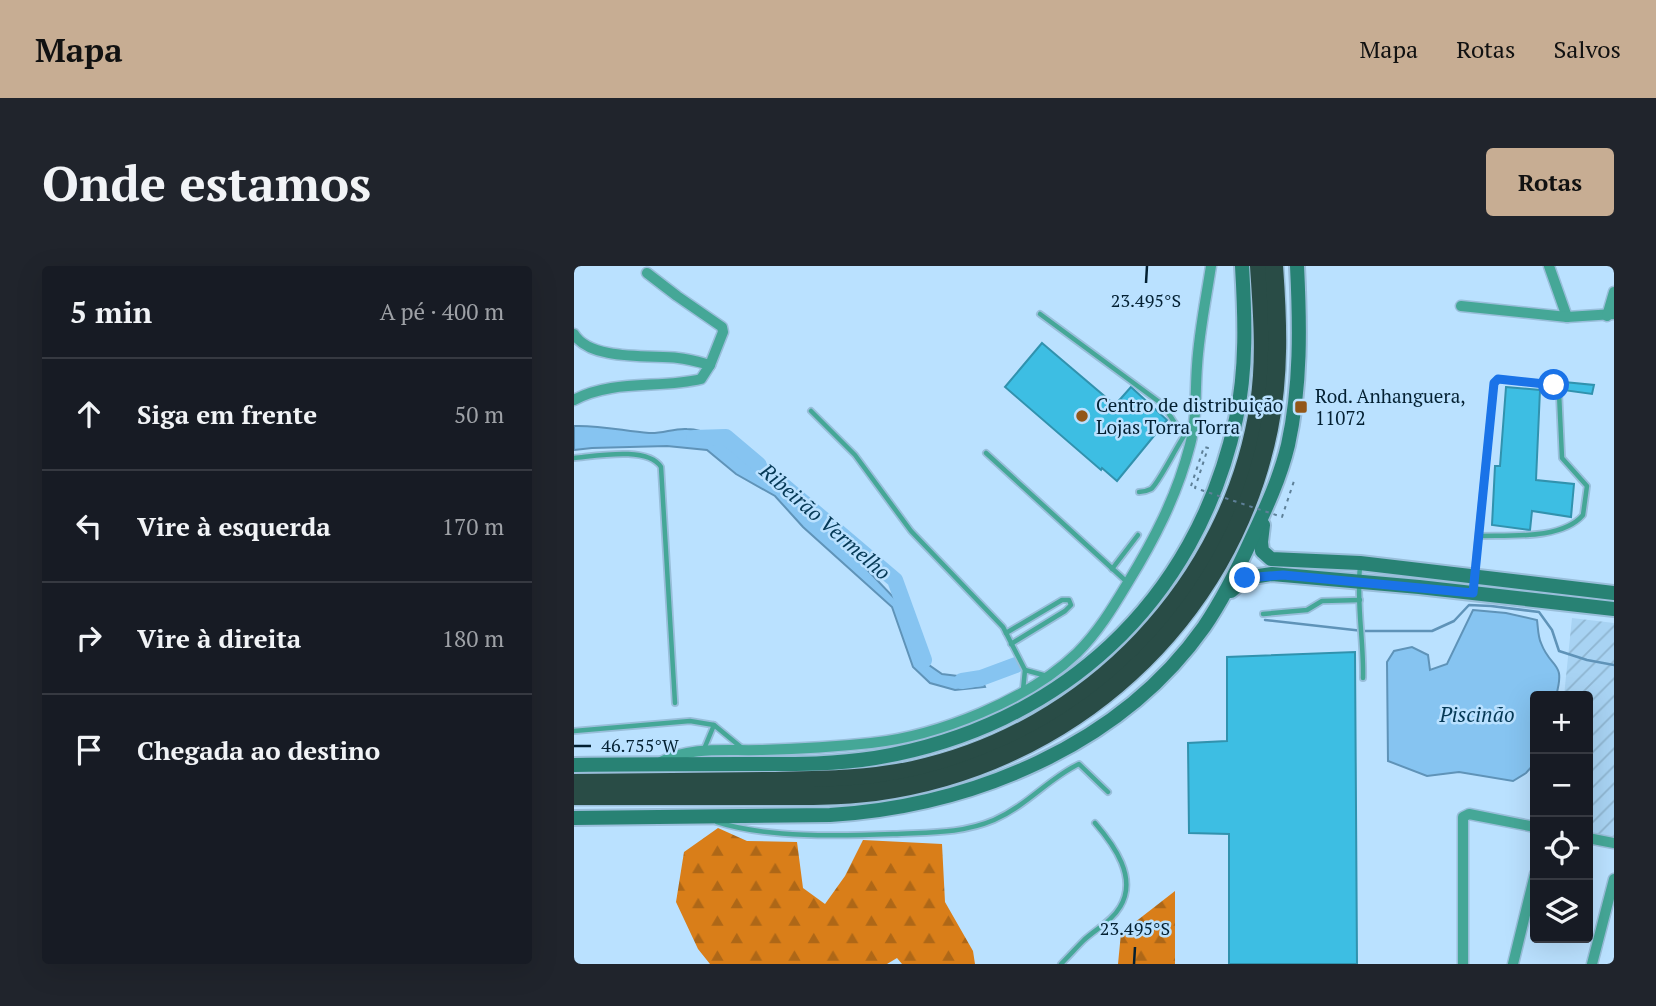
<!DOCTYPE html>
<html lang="pt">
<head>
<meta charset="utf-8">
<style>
	body { margin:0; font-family:"PT Serif",serif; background:#20242c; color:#f1f3f6 }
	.controls { position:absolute; right:21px; bottom:21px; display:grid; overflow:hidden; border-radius:7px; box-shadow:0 7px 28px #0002 }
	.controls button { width:63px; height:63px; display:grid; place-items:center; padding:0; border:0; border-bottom:2px solid #363941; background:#171b24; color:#f1f3f6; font:35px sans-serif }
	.stop { position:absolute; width:21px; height:21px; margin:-16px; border:5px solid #1a73e8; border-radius:50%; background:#fff }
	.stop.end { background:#1a73e8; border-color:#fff; box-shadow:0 2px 7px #0008 }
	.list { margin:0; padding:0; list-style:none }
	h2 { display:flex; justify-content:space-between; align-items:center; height:91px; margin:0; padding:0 28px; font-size:30px }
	h2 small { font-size:23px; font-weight:400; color:#9ea1a6 }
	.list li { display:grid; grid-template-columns:46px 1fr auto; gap:21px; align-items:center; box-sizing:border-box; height:112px; padding:0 28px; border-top:2px solid #363941 }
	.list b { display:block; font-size:26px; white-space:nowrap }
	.list em { font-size:23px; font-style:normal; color:#9ea1a6 }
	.icon { flex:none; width:38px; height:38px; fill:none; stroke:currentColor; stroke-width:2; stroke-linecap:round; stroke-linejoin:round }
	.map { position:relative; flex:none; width:1040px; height:698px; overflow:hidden; border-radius:7px }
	header { display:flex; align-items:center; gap:42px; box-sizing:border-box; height:98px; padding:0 35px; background:#c7ad93; color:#111 }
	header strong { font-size:33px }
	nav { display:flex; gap:38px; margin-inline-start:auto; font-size:24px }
	.intro { display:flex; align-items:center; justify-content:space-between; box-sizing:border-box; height:168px; padding:0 42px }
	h1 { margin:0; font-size:49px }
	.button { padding:18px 32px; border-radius:7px; background:#c7ad93; color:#111; font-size:24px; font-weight:700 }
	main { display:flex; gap:42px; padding:0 42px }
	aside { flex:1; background:#171b24; border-radius:7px; box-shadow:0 7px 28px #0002 }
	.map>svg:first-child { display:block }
</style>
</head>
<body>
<header>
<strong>Mapa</strong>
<nav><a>Mapa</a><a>Rotas</a><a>Salvos</a></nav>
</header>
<div class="intro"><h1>Onde estamos</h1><a class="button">Rotas</a></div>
<main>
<aside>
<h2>5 min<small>A pé · 400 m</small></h2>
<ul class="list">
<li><svg class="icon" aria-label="ahead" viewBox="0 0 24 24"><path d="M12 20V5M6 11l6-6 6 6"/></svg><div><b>Siga em frente</b></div><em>50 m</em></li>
<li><svg class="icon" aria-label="left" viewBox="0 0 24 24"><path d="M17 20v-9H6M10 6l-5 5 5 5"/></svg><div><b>Vire à esquerda</b></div><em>170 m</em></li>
<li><svg class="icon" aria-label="right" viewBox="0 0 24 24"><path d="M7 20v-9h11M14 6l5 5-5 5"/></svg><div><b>Vire à direita</b></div><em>180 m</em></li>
<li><svg class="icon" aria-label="arrive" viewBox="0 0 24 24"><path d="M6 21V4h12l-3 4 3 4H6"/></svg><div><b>Chegada ao destino</b></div></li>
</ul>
</aside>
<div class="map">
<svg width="1040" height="698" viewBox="0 0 1040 698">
	<defs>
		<pattern id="industrial-furrows" width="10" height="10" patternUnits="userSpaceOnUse" patternTransform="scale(1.75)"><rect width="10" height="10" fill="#a8d3f3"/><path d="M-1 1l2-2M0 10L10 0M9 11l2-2" fill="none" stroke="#8fb5d1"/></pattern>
		<pattern id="forest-firs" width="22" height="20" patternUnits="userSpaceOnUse" patternTransform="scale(1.75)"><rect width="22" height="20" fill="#d97e19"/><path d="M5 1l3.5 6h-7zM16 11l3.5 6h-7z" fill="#ae6717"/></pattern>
	</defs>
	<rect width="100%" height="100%" fill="#bae1ff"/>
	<path fill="url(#industrial-furrows)" d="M998 352 1040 357V574L1014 568V430H990Z"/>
	<g fill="url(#forest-firs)">
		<path d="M144 562 173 575 223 576 229 622 251 638 271 610 289 574 368 578 371 636 399 685 401 698H328L323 692 313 698H136L124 683 102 636 110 586Z"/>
		<path d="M601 625V698H544L547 667Z"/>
	</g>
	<g fill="#86c4f1" stroke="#5f93b8" stroke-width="2">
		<path d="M0 160C26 159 50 165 75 167 88 168 100 162 113 163 137 163 176 188 196 202L325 337 355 399 368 408 384 410 405 406 411 421 381 424 356 417 339 401 318 341 229 261 201 230 162 208 133 184 93 180 18 182 0 184Z"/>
		<path d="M899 344 932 347 963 354C964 361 964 371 967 377 977 404 992 394 982 430H961V497L952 507 939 515 885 506 853 510 814 495 813 396 820 385 838 381 854 389 856 404 873 398Z"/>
	</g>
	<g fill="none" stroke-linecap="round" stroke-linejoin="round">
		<path stroke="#5f93b8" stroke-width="2.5" d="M691 354 789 365H858L880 355 895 339 917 340 965 346 978 364 985 385 1013 394 1040 399"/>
		<g stroke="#86c4f1" stroke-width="16">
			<path d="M120 172 152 171 185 199"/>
			<path d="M210 220 321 314 350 394"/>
			<path d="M388 415 407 412 442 399"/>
		</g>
	</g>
	<g fill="#3dbee3" stroke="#3192ae" stroke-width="2">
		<path d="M468 77 541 139 557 121 593 154 543 215 528 202 527 204 431 121Z"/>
		<path d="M990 116 1020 119 1018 128 989 124Z"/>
		<path d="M932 121 966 124 962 214 1000 218 997 251 958 245 956 264 918 259 921 200H926Z"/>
		<path d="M781 386 783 698H655V568L615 567 614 477 653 475V391Z"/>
	</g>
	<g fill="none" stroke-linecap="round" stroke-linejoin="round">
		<defs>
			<g id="service">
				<path d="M466 48 588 138C601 154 597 158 616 170"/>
				<path d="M237 145 281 189 337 265 429 361 451 404 449 424"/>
				<path d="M412 187 553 316"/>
				<path d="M0 192C22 190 74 180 87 201L101 437"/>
				<path d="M565 226C569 226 573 225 577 223 585 217 603 179 612 167"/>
				<path d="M786 301C782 337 790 375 789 412"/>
				<path d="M538 303 564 269"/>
				<path d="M899 324 920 117 924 113 980 119 985 127 988 192 1013 220 1009 249C988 274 935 269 905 270"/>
				<path d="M689 348 733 344 748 335 786 334"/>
				<path d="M432 367 488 334H495L497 339 491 345 437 378"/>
				<path d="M451 404 473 410"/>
				<path d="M0 465 116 455 140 459 168 482"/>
				<path d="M130 483 140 459"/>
				<path d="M143 556C192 572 267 570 319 568 354 566 387 568 420 554 454 539 475 512 505 498L534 526"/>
				<path d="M487 698C495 690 502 682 510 674 522 663 538 655 546 641 564 612 540 579 521 557"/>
			</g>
			<g id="minor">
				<path d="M975 0 993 51"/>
				<path d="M73 7 103 30 148 61 149 66 136 99"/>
				<path d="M887 40 993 51 1040 48"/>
				<path d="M1033 50 1040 26"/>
				<path d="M0 68C16 95 77 89 104 92 115 93 125 96 136 99L127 113C86 123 39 113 0 134"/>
				<path d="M87 496C116 480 153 485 186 484 223 483 260 481 297 477 364 470 454 434 503 387 524 366 538 343 553 318 580 274 603 230 616 179 623 153 621 126 623 100 625 66 632 33 637 0"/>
				<path d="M1014 572 1040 577"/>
				<path d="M889 698V551L895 548 961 561"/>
				<path d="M939 698 961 608"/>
				<path d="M1018 698 1040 613"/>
			</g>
			<g id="secondary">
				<path d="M689 259 687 276 688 285 697 293 786 297 1040 327"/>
				<path d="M657 325 672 312 698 308 845 321 1040 343"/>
				<path d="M0 499C56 498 113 498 169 498 213 498 257 499 301 492 486 461 622 337 662 153 673 103 671 50 668 0"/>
				<path d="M0 552 256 549C398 540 546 480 630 361 649 333 664 303 678 272 692 242 706 212 714 179 727 120 726 60 723 0"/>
			</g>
			<g id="motorway">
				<path d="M0 517C65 516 131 516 196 515 244 514 292 514 339 504 516 466 658 317 685 138 692 92 688 46 685 0"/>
				<path d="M0 530C58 530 116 530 174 530 216 530 260 531 301 526 495 500 656 356 695 163 706 109 704 55 700 0"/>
			</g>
		</defs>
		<use href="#service" stroke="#99beda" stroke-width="8"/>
		<use href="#minor" stroke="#99beda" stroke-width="13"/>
		<use href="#secondary" stroke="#99beda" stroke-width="18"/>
		<use href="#motorway" stroke="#99beda" stroke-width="21"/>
		<use href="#service" stroke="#45a797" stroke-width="4.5"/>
		<use href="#minor" stroke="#45a797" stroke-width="10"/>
		<use href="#secondary" stroke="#288274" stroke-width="14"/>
		<use href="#motorway" stroke="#294c46" stroke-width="18"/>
		<path stroke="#5e8098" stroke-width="2" stroke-dasharray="3.5 5" stroke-linecap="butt" d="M617 220 630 181 634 182 621 222 708 251 720 215"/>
	</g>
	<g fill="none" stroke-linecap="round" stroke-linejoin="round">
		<path stroke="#1a73e8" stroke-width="9" d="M671 312 709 309 899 327 920 117 924 113 980 119"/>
	</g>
	<path fill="none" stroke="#032032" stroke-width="2.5" d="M572 17 573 0M0 480H17M560 698 561 681"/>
	<g fill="#935719" stroke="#bae1ff" stroke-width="2.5">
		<rect x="720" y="134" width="14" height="14" rx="3.5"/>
		<circle cx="508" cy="150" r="7"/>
	</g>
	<g text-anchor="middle" stroke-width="5" stroke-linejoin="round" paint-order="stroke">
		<g font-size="19" fill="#032032" stroke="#bae1ff" text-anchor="start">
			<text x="741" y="137">Rod. Anhanguera,<tspan x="741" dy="22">11072</tspan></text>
			<text x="522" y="146">Centro de distribuição<tspan x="522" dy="22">Lojas Torra Torra</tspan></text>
		</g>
		<g font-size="21" font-style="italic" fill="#053956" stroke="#bae1ff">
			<text transform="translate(251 256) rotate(41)" y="7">Ribeirão Vermelho</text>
			<text x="903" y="456">Piscinão</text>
		</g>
	</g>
	<g font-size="18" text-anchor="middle" fill="#032032" stroke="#bae1ff" stroke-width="5" stroke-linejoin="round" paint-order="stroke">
		<text x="572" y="41">23.495°S</text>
		<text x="66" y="486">46.755°W</text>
		<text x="561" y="669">23.495°S</text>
	</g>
</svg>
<div class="controls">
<button>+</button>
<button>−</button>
<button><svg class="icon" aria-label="locate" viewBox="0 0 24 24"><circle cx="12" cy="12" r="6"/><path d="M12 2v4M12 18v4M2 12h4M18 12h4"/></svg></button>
<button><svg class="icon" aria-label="layers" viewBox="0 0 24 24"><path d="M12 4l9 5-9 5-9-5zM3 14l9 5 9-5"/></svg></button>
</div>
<div class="stop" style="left:980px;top:119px"></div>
<div class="stop end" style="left:671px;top:312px"></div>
</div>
</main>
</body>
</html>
